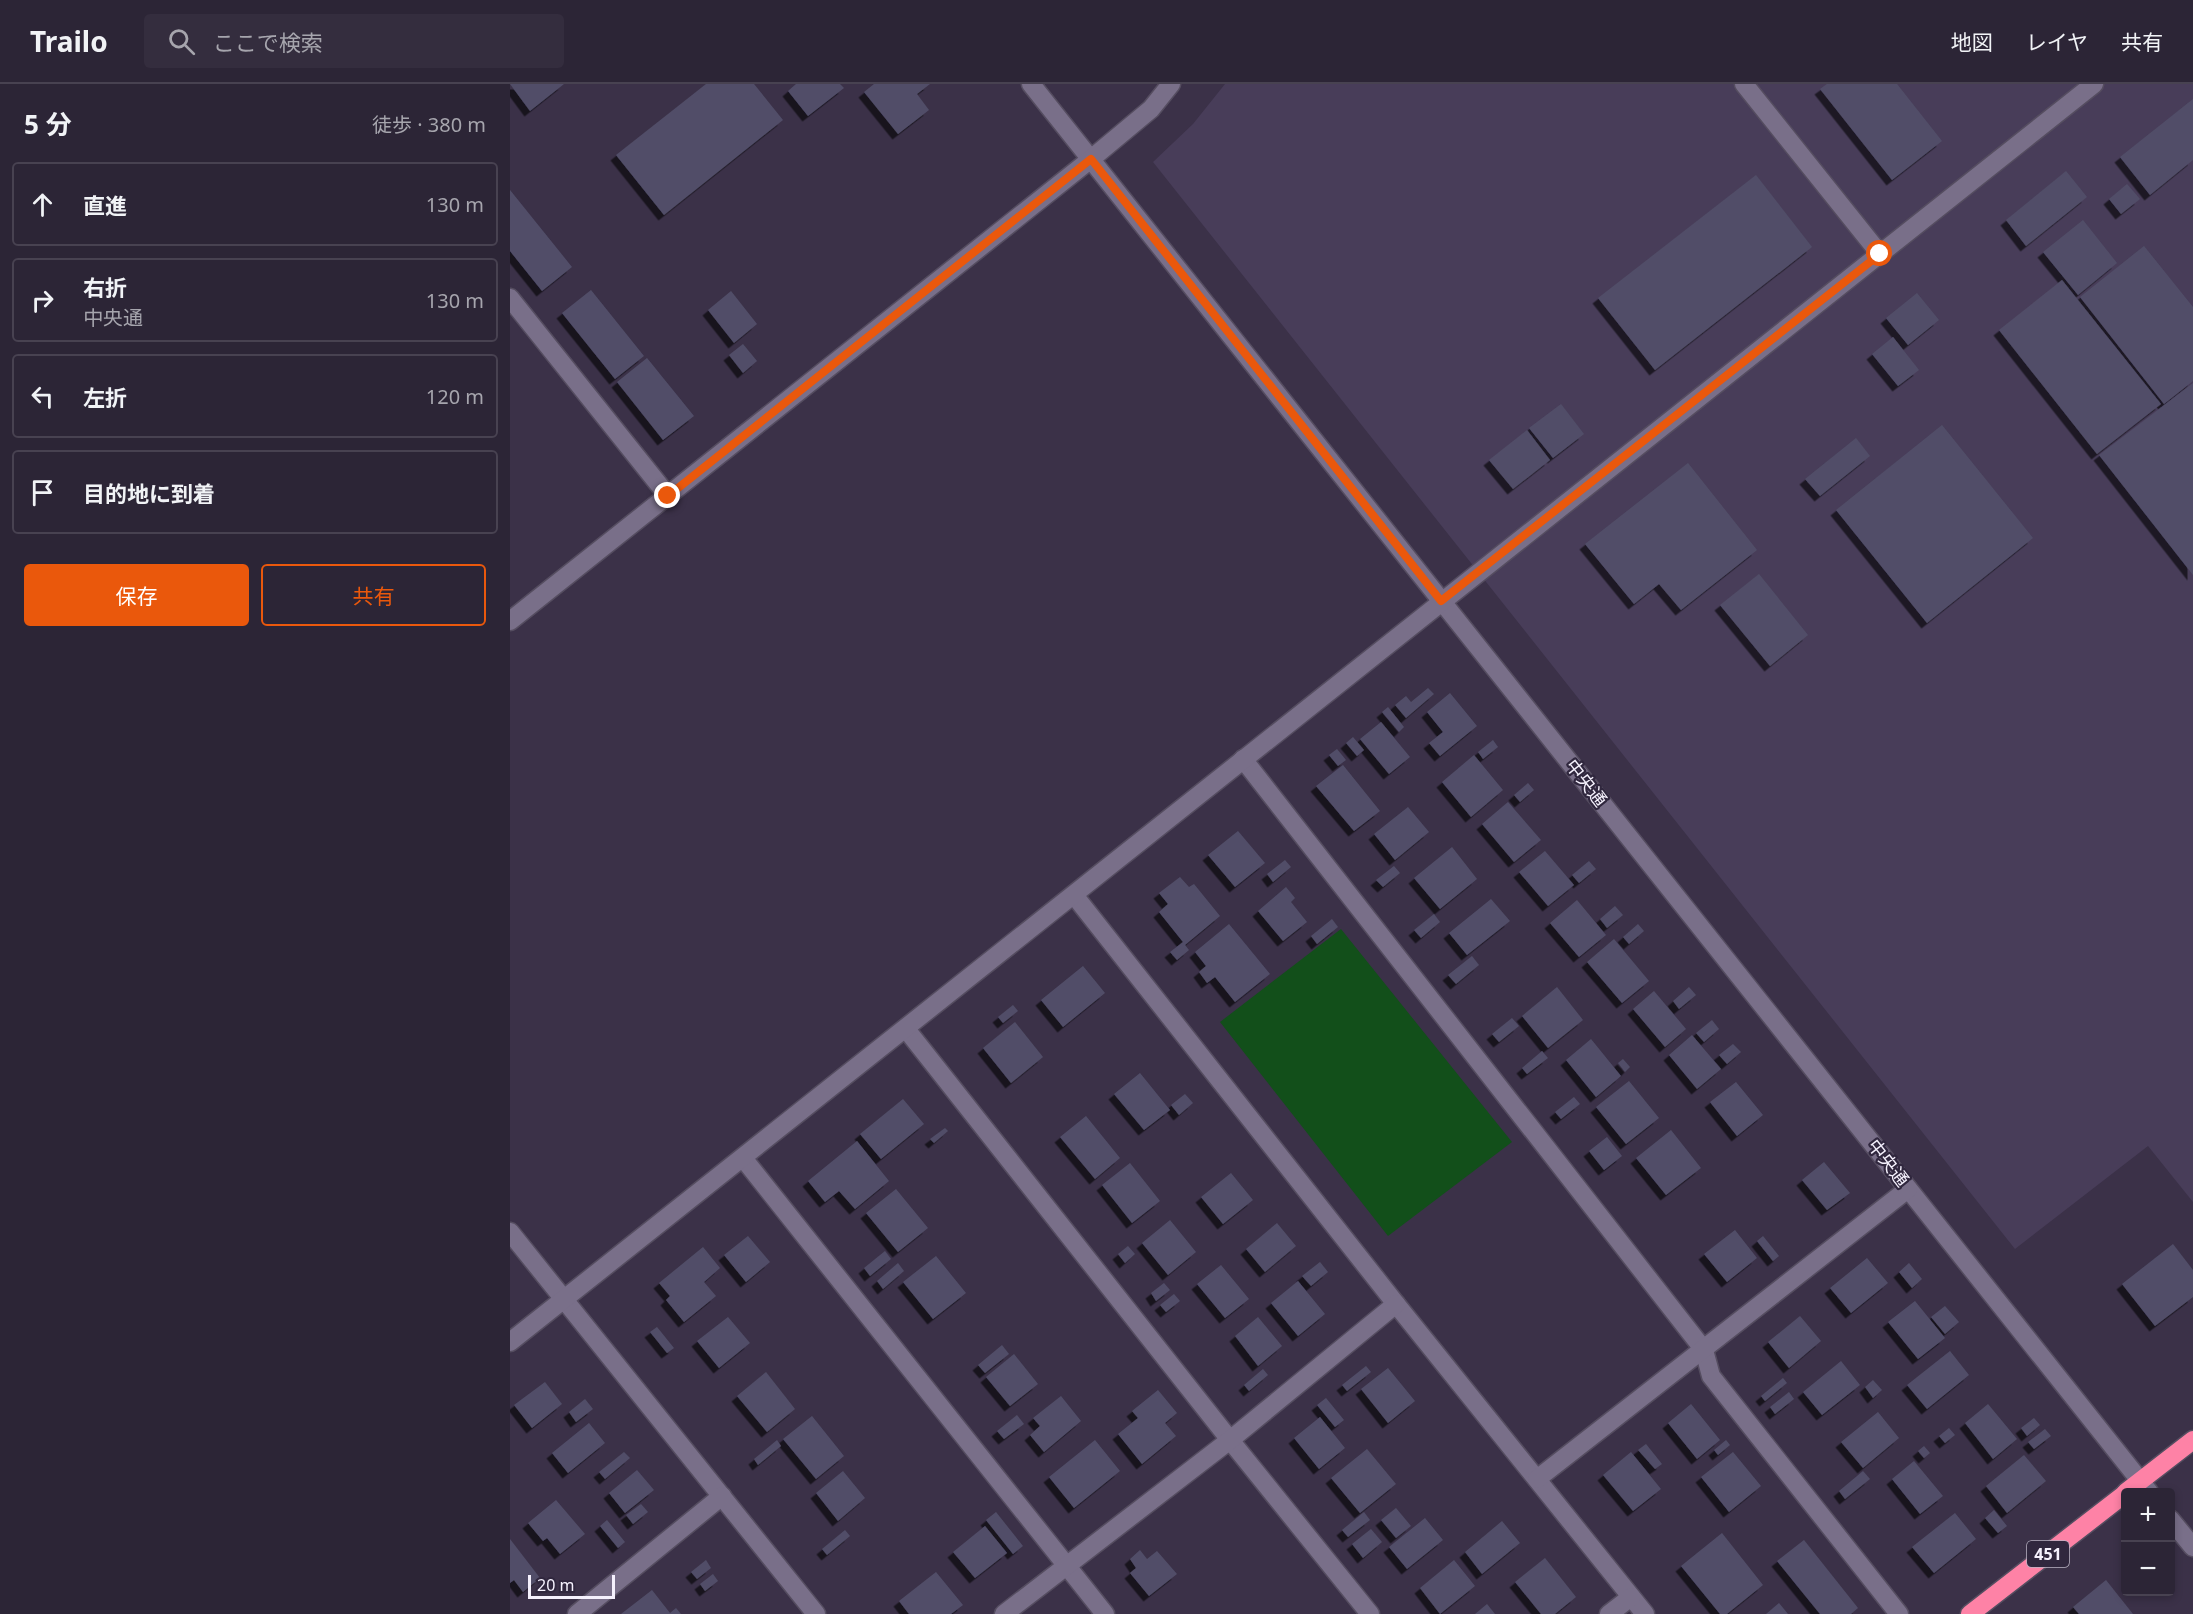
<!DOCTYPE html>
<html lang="ja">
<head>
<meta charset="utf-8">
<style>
	body { margin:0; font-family:"Noto Sans","Noto Sans JP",sans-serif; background:#342d3e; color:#f1f3f6 }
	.controls { position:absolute; right:18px; bottom:18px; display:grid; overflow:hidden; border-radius:6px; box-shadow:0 3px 9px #0003 }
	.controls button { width:54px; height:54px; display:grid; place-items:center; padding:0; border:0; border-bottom:2px solid #484251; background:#2c2536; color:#f1f3f6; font:30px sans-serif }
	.scale { position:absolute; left:18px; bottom:15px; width:87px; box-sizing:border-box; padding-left:6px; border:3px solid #f5f1fd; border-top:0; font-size:16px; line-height:21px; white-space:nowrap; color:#f5f1fd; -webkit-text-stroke:4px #30273e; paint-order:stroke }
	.stop { position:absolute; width:18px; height:18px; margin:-14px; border:4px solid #ea580c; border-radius:50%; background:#fff }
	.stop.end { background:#ea580c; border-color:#fff; box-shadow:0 2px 6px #0008 }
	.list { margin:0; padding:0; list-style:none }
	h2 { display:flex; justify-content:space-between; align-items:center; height:78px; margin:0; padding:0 24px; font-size:26px }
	h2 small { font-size:20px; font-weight:400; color:#a6a5ad }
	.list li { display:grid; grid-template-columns:39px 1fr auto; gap:18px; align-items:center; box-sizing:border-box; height:84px; margin:0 12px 12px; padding:0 12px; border:2px solid #484251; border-radius:6px }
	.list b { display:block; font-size:22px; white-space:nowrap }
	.list p { margin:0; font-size:20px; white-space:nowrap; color:#a6a5ad }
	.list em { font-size:20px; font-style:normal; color:#a6a5ad }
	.actions { display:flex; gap:12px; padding:18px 24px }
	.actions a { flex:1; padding:14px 0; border:2px solid #ea580c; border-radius:6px; text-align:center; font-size:21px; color:#ea580c }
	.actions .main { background:#ea580c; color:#fff }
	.icon { flex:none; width:33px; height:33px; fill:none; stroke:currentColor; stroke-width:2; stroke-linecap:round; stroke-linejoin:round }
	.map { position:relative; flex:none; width:1683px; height:1530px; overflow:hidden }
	header { display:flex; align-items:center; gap:36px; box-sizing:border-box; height:84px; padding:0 30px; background:#2c2536; border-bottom:2px solid #484251 }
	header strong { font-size:28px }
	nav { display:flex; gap:33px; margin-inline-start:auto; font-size:21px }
	.search { width:420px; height:54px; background:#342d3e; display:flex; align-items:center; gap:15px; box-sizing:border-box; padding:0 21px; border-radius:6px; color:#a6a5ad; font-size:22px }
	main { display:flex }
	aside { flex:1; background:#2c2536 }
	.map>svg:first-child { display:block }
</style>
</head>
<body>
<header>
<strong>Trailo</strong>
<div class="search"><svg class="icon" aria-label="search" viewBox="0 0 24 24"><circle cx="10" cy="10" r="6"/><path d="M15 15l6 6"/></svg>ここで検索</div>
<nav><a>地図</a><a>レイヤ</a><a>共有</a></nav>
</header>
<main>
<aside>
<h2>5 分<small>徒歩 · 380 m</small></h2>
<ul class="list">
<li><svg class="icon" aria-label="ahead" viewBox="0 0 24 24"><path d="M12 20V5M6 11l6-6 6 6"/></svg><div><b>直進</b></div><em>130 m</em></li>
<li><svg class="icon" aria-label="right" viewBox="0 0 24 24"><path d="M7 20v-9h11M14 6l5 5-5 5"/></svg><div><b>右折</b><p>中央通</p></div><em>130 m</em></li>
<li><svg class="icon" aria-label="left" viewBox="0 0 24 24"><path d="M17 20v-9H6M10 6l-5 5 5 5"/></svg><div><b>左折</b></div><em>120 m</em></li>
<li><svg class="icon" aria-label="arrive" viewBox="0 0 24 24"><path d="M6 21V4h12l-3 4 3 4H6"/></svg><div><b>目的地に到着</b></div></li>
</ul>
<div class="actions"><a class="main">保存</a><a>共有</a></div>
</aside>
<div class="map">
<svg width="1683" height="1530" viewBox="0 0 1683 1530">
	<defs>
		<filter id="shadow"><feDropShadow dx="-5.5" dy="5.5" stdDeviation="0" flood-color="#0009"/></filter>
	</defs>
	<rect width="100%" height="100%" fill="#3b3148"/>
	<path fill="#483d59" d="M715 0H1683V1118L1638 1062 1505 1165 643 78 683 40Z"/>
	<path fill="#124f1a" d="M831 845 1002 1058 878 1152 710 938Z"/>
	<g fill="#514e68" filter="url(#shadow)">
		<path d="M0 0H54L20 27Z"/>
		<path d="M196 0H244L273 36 154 131 106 71Z"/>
		<path d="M286 0H330L334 4 298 32 278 7Z"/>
		<path d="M364 0H420L407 10 419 26 388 50 354 8Z"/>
		<path d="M1317 0H1387L1432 57 1382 96 1310 5Z"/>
		<path d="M1683 15V76L1640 111 1610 73Z"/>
		<path d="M1556 87 1577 113 1516 162 1496 136Z"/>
		<path d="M1246 91 1302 163 1145 286 1088 214Z"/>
		<path d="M1617 100 1630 115 1611 130 1599 115Z"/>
		<path d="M0 106 62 183 32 207 0 167Z"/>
		<path d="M1573 136 1607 179 1568 211 1533 168Z"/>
		<path d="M1634 162 1683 223V297L1654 320 1570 213Z"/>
		<path d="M1552 196 1651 320 1587 370 1489 246Z"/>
		<path d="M81 206 134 272 105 295 52 229Z"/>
		<path d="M221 207 247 240 224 259 198 226Z"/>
		<path d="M1407 209 1429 236 1398 261 1376 234Z"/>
		<path d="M1383 253 1409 286 1388 302 1362 270Z"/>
		<path d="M233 260 247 277 233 289 219 271Z"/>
		<path d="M137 274 184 332 153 356 107 298Z"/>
		<path d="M1683 299V491L1589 371Z"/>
		<path d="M1051 320 1074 350 1043 374 1019 344Z"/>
		<path d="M1432 341 1523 454 1417 539 1326 426Z"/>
		<path d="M1017 346 1040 376 1003 405 979 376Z"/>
		<path d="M1346 354 1360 372 1310 412 1295 395Z"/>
		<path d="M1178 379 1247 466 1171 526 1149 500 1124 520 1075 460Z"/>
		<path d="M1249 490 1298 551 1260 582 1210 521Z"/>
		<path d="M918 604 924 610 896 634 885 621 896 612 901 618Z"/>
		<path d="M940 609 967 642 930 672 919 659 933 648 917 628Z"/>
		<path d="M878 623 894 643 889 648 872 628Z"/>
		<path d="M871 638 900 673 879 690 850 655Z"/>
		<path d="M843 653 854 666 847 672 836 659Z"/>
		<path d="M983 656 988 663 973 675 968 668Z"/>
		<path d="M827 665 836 676 828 682 819 671Z"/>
		<path d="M964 671 993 706 961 733 932 698Z"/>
		<path d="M833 681 870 727 844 747 806 702Z"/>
		<path d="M1018 699 1024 706 1010 718 1004 711Z"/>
		<path d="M998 718 1031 756 1004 778 972 740Z"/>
		<path d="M898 723 919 748 885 776 864 750Z"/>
		<path d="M728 747 755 779 725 803 698 771Z"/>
		<path d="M942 763 967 795 930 825 904 794Z"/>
		<path d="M1035 767 1064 801 1038 822 1009 788Z"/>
		<path d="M775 776 781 783 763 798 757 790Z"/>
		<path d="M1079 777 1086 785 1069 799 1062 791Z"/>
		<path d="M884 782 890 789 873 803 866 796Z"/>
		<path d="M670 793 679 803 684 800 710 832 675 861 679 866 667 876 660 868 673 858 649 828 658 820 649 809Z"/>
		<path d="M776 803 785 814 781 818 797 838 773 857 748 827Z"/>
		<path d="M981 815 1000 837 957 871 939 849Z"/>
		<path d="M1067 816 1096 851 1069 873 1040 839Z"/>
		<path d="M1105 822 1113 831 1097 844 1090 835Z"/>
		<path d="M924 830 930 838 911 854 904 846Z"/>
		<path d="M822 835 828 843 807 860 801 852Z"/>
		<path d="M719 840 760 890 725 918 705 893 697 899 689 888 696 882 685 868Z"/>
		<path d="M1128 840 1134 847 1119 860 1113 853Z"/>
		<path d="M1104 855 1139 897 1112 919 1077 878Z"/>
		<path d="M962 872 969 881 946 900 938 891Z"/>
		<path d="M573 882 595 909 553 943 531 916Z"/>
		<path d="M1047 903 1073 936 1038 964 1012 932Z"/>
		<path d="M1179 903 1186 911 1169 925 1163 917Z"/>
		<path d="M1144 907 1176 945 1155 963 1123 925Z"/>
		<path d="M503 921 508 927 493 939 488 933Z"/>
		<path d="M1002 934 1009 942 989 958 982 950Z"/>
		<path d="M1202 936 1209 945 1194 958 1186 949Z"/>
		<path d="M505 938 533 973 501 999 473 964Z"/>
		<path d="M1182 951 1211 985 1187 1005 1159 971Z"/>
		<path d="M1081 955 1111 992 1086 1013 1056 976Z"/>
		<path d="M1223 960 1231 968 1217 980 1209 971Z"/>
		<path d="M1032 967 1038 974 1017 990 1012 984Z"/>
		<path d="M1113 975 1120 983 1115 988 1108 979Z"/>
		<path d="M630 989 660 1026 634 1046 604 1010Z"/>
		<path d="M1119 997 1149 1034 1116 1060 1086 1023Z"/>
		<path d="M1226 998 1253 1031 1227 1052 1200 1018Z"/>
		<path d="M675 1010 683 1019 669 1031 661 1021Z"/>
		<path d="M1064 1013 1070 1020 1051 1035 1045 1028Z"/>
		<path d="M393 1015 414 1040 371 1075 350 1050Z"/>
		<path d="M576 1032 610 1074 585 1095 550 1053Z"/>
		<path d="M435 1044 438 1047 424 1059 420 1055Z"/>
		<path d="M1161 1046 1191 1084 1156 1111 1126 1074Z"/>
		<path d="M1097 1053 1112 1072 1094 1086 1079 1067Z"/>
		<path d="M347 1057 379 1097 345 1125 329 1107 315 1118 298 1097Z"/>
		<path d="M1314 1078 1340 1109 1317 1126 1292 1096Z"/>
		<path d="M620 1079 650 1117 622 1139 592 1101Z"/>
		<path d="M721 1089 743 1116 713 1140 691 1113Z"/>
		<path d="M386 1105 418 1144 388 1168 356 1129Z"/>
		<path d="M660 1136 686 1168 658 1191 632 1159Z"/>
		<path d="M767 1139 786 1162 755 1188 736 1165Z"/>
		<path d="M1225 1146 1247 1174 1217 1198 1194 1170Z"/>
		<path d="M238 1152 260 1178 236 1198 214 1171Z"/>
		<path d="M1253 1152 1269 1172 1263 1177 1247 1157Z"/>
		<path d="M1663 1160 1683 1186V1213L1645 1242 1612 1200Z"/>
		<path d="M618 1162 625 1170 615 1179 608 1170Z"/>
		<path d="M193 1163 210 1184 194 1198 206 1212 174 1238 156 1216 160 1212 149 1199Z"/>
		<path d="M375 1167 381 1175 360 1192 354 1184Z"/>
		<path d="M426 1172 456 1209 423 1235 393 1198Z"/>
		<path d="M1357 1174 1378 1199 1341 1229 1320 1204Z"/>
		<path d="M810 1178 818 1188 801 1202 792 1192Z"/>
		<path d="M388 1179 394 1187 373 1205 367 1197Z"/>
		<path d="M1399 1179 1412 1195 1402 1204 1389 1188Z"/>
		<path d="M711 1181 739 1215 715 1234 687 1200Z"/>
		<path d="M788 1197 815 1230 788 1252 761 1219Z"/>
		<path d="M654 1199 660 1206 646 1217 641 1209Z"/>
		<path d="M664 1210 670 1217 656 1228 650 1221Z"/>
		<path d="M1405 1217 1435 1254 1408 1275 1378 1238Z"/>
		<path d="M1435 1222 1449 1238 1435 1250 1421 1233Z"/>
		<path d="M1290 1232 1311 1257 1279 1284 1258 1258Z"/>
		<path d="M218 1233 240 1259 209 1284 187 1257Z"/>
		<path d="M748 1233 772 1262 748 1282 725 1252Z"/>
		<path d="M147 1243 164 1264 157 1269 140 1248Z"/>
		<path d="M492 1261 499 1270 475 1289 468 1281Z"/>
		<path d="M1440 1267 1459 1291 1417 1325 1397 1301Z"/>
		<path d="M504 1270 528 1300 500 1322 476 1293Z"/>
		<path d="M1331 1277 1350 1301 1312 1331 1293 1308Z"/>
		<path d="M856 1282 861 1288 837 1307 832 1301Z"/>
		<path d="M878 1284 905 1317 878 1339 851 1305Z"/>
		<path d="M753 1285 758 1291 739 1307 734 1301Z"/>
		<path d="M256 1288 285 1325 257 1348 227 1312Z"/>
		<path d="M1273 1294 1277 1299 1255 1317 1251 1312Z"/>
		<path d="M1363 1296 1372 1306 1363 1314 1355 1303Z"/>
		<path d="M35 1298 52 1320 22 1344 4 1321Z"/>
		<path d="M648 1306 667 1329 655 1339 666 1352 632 1380 608 1350 628 1334 622 1327Z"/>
		<path d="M1279 1308 1284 1315 1265 1330 1260 1323Z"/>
		<path d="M551 1312 571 1337 534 1368 520 1351 530 1342 523 1334Z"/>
		<path d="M816 1314 834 1336 825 1343 807 1321Z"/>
		<path d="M75 1315 83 1325 66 1338 59 1328Z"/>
		<path d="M1181 1320 1210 1356 1187 1375 1158 1339Z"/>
		<path d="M1478 1320 1507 1355 1483 1375 1455 1339Z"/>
		<path d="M1368 1328 1389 1354 1353 1384 1331 1358Z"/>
		<path d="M507 1331 514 1340 494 1355 487 1347Z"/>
		<path d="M302 1332 334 1372 306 1395 273 1355Z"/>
		<path d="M810 1333 835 1364 809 1385 784 1354Z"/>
		<path d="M1524 1334 1530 1341 1517 1352 1511 1344Z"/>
		<path d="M79 1339 95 1359 58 1389 42 1369Z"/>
		<path d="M1439 1344 1445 1351 1435 1359 1429 1352Z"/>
		<path d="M1535 1345 1541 1352 1524 1365 1518 1358Z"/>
		<path d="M267 1356 271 1362 248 1381 244 1375Z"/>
		<path d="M585 1356 610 1387 564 1424 539 1393Z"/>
		<path d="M1216 1356 1220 1361 1208 1371 1204 1366Z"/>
		<path d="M1136 1360 1152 1380 1145 1385 1128 1366Z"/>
		<path d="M1414 1362 1420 1369 1414 1374 1408 1367Z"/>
		<path d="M857 1365 886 1400 850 1429 821 1394Z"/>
		<path d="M114 1368 120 1374 95 1395 89 1388Z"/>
		<path d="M1121 1368 1151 1405 1123 1427 1093 1391Z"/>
		<path d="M1223 1368 1251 1402 1219 1428 1191 1393Z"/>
		<path d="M1514 1371 1536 1397 1497 1429 1476 1402Z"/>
		<path d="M1404 1377 1433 1412 1410 1430 1382 1395Z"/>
		<path d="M127 1386 144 1406 115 1429 99 1409Z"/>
		<path d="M333 1387 355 1414 328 1437 306 1409Z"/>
		<path d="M1353 1387 1360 1395 1335 1415 1329 1407Z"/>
		<path d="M46 1416 75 1450 50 1470 37 1454 33 1457 18 1439Z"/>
		<path d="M131 1420 138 1428 123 1440 116 1431Z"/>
		<path d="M886 1424 901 1442 886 1454 871 1436Z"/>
		<path d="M1484 1426 1497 1442 1488 1449 1475 1434Z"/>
		<path d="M486 1428 513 1462 503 1470 476 1436Z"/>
		<path d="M854 1428 860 1436 838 1453 832 1446Z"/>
		<path d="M1445 1429 1466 1455 1424 1489 1402 1463Z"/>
		<path d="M915 1434 933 1456 897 1485 879 1463Z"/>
		<path d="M97 1436 115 1458 108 1464 90 1442Z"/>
		<path d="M992 1437 1010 1459 972 1490 955 1468Z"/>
		<path d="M475 1442 497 1469 465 1494 443 1468Z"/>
		<path d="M861 1445 872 1458 853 1474 842 1460Z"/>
		<path d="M335 1446 340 1452 317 1471 312 1465Z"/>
		<path d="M1212 1449 1253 1501 1217 1530H1210L1171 1482Z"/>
		<path d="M0 1455 30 1494 13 1508 4 1496 0 1499Z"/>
		<path d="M1294 1456 1348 1524 1341 1530H1310L1267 1477Z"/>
		<path d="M630 1466 637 1475 647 1467 667 1490 639 1512 620 1489 626 1484 620 1475Z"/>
		<path d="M1035 1474 1066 1513 1045 1530H1031L1005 1498Z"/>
		<path d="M196 1476 201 1484 187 1495 181 1488Z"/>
		<path d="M944 1476 965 1502 930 1530 910 1504Z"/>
		<path d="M426 1488 453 1521 441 1530H399L389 1517Z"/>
		<path d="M203 1490 208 1497 195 1507 190 1500Z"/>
		<path d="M1596 1496 1623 1530H1569L1563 1523Z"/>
		<path d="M142 1506 160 1529 166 1524 171 1530H111Z"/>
		<path d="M1269 1519 1278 1530H1256Z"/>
		<path d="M977 1520 985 1530H965Z"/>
	</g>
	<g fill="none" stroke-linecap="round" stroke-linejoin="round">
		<defs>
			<g id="minor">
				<path d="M521 0 1639 1408"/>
				<path d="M1234 0 1370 170"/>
				<path d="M0 214 158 412"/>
				<path d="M0 537 581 75 641 25 661 0"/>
				<path d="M733 675 1194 1266 1201 1292 1389 1530"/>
				<path d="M564 811 886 1220 1135 1530"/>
				<path d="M396 945 720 1356 860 1530"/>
				<path d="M233 1074 595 1530"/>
				<path d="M0 1148 306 1530"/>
				<path d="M0 1258 1584 0"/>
				<path d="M1027 1395 1398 1105"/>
				<path d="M1660 1435 1683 1463"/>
				<path d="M67 1530 212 1412"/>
				<path d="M494 1530 720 1356 886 1220"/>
				<path d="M1099 1530 1121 1513"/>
			</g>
			<g id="highway">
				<path d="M1616 1408 1683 1356"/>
				<path d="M1460 1530 1616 1409"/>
			</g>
		</defs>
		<use href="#minor" stroke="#554d60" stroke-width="21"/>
		<use href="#highway" stroke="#554d60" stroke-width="21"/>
		<use href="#minor" stroke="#796f89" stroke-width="18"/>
		<use href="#highway" stroke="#fe82a6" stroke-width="18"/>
	</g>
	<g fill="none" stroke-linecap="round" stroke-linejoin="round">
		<path stroke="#ea580c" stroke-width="8" d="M158 412 581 75 931 517 1370 170"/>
	</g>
	<g text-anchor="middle" stroke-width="4.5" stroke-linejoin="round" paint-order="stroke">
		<rect fill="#30273e" stroke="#bab4c4" stroke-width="1.5" x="1517" y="1457" width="42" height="26" rx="4.5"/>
		<g font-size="16" font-weight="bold" fill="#f5f1fd">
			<text x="1538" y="1476">451</text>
		</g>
		<g font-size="18" fill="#f5f1fd" stroke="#30273e">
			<text transform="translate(1076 699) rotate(52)" y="6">中央通</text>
			<text transform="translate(1378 1079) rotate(52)" y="6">中央通</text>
		</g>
	</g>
</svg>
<div class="controls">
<button>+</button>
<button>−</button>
</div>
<div class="scale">20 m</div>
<div class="stop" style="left:1370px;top:170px"></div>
<div class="stop end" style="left:158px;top:412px"></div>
</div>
</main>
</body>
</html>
